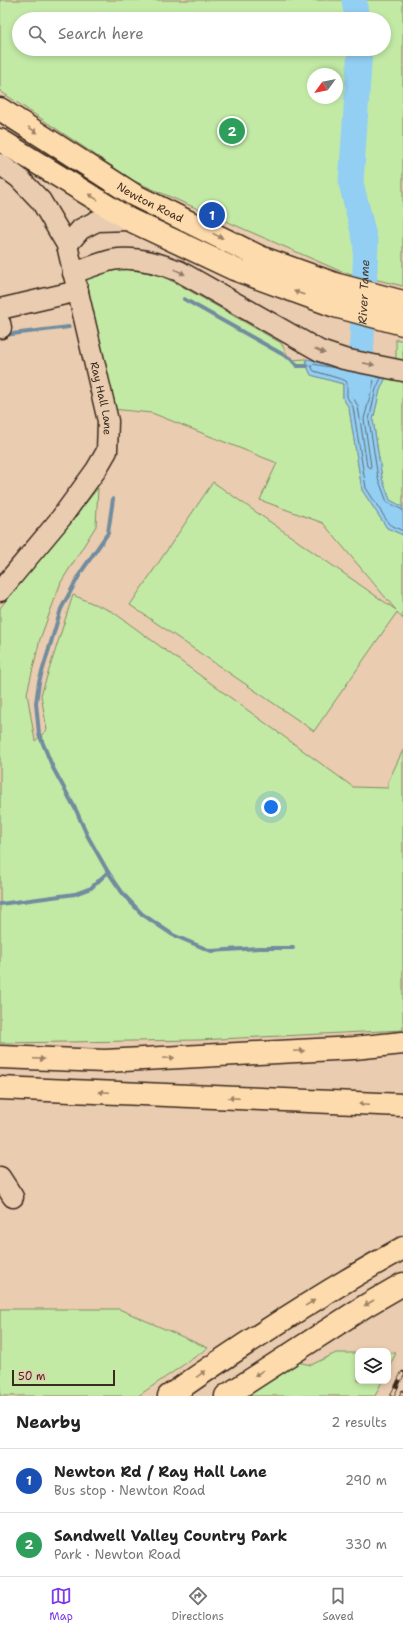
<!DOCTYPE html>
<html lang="en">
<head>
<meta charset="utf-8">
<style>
	body { margin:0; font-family:"Shantell Sans",sans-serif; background:#f2f2f2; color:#222 }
	.controls { position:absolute; right:12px; bottom:12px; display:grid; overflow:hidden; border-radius:8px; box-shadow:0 2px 6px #0003 }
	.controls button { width:36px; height:36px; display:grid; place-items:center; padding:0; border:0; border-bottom:1px solid #e0e0e0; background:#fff; color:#222; font:20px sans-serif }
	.compass { position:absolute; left:307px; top:68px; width:36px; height:36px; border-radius:50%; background:#fff; box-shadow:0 2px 6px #0003; rotate:237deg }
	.scale { position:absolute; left:12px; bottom:10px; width:103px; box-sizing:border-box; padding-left:4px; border:2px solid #3b2a1e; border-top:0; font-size:11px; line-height:14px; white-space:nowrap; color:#3b2a1e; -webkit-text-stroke:3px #eaccb0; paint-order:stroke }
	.you { position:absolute; left:271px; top:807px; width:14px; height:14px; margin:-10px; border:3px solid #fff; border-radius:50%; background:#1a73e8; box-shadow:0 0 0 6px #1a73e833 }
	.badge { display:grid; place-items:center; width:26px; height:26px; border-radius:50%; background:#7c3aed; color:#fff; font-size:13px; font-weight:700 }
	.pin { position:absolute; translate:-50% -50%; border:2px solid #fff; box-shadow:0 1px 4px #0006 }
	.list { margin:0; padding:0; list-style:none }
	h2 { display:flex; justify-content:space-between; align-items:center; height:52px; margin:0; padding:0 16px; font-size:17px }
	h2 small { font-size:13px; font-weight:400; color:#767676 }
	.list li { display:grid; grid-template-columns:26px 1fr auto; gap:12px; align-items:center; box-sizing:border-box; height:64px; padding:0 16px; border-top:1px solid #e0e0e0 }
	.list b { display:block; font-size:15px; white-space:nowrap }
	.list p { margin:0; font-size:13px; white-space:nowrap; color:#767676 }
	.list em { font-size:13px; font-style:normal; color:#767676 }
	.icon { flex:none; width:22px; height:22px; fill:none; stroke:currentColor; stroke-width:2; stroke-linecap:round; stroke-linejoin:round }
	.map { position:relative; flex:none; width:403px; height:1396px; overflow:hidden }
	.search { position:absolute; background:#fff; box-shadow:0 2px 6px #0003; left:12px; right:12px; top:12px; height:44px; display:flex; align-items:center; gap:10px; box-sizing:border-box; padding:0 14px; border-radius:22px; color:#767676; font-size:15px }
	.sheet { height:180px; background:#fff }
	nav { display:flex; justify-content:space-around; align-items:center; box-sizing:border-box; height:56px; border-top:1px solid #e0e0e0; background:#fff; font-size:11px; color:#767676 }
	nav a { display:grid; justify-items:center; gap:2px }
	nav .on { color:#7c3aed }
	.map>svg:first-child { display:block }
</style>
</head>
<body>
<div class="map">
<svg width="403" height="1396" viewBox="0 0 403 1396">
	<rect width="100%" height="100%" fill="#eaccb0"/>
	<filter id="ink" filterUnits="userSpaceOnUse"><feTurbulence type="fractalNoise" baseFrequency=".025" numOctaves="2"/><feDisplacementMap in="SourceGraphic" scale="8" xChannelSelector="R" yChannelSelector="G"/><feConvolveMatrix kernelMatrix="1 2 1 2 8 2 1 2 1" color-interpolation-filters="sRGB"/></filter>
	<g filter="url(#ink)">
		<g fill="#c2eaa5" stroke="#7e8a62" fill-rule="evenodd">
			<path d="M0 0H403V286L340 271 134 181 0 91ZM19 19H384V49H19ZM313 74H337V98H313Z"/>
			<path d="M119 268 157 274 178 284 281 343 290 360 306 359 307 366 311 375 343 384V398L349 408 362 490 387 528 403 535V619L397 612 314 731 130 605 213 482 396 610 323 523 260 500 277 463 152 413 112 409 83 277Z"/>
			<path d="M396 339 403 341V362L396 360Z"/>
			<path d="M388 373 403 377V507L390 500 382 478 373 420 380 390Z"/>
			<path d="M98 488 96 526 61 582 40 639 27 693 35 741 47 730 41 695 73 595 113 612 353 787 388 788V782L403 750V1030L199 1040 0 1043V608Z"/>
			<path d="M0 1309H119L208 1348 138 1396H0Z"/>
			<path d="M336 1353H358V1381H382L375 1396H244L297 1362 311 1365Z"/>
			<path d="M388 1353H396L388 1369Z"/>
		</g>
		<path fill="#93cef3" stroke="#708c9e" d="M306 359 388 373 380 390 373 420 382 478 390 500 403 507V535L387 528 362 490 349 408 343 398V384L311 375 307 366Z"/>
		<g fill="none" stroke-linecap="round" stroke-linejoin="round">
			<g stroke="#5e6c73" stroke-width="1">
				<path d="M335 368 313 364 311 366 314 371 344 380 347 382V397L353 407 366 488 389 524 403 531"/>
				<path d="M353 376 372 380 374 381 364 419 371 466 370 468 367 466 358 406 352 396V383L350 378Z"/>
				<path d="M381 378 376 389 369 420 378 478 387 502 403 510"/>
			</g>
			<g stroke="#708c9e" stroke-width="4">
				<path d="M184 299 291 359 297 366H307"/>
				<path d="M4 335 69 327"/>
				<path d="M108 872 124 895 142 914 173 935 211 951 259 948H293"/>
				<path d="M0 904 75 894 91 888 108 872 87 835 76 810 53 768 39 734 36 703 39 682 61 609 81 572 108 533 113 499"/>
			</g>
			<g stroke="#93cef3" stroke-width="25">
				<path d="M354 0 357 19"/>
				<path id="s1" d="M360 387 366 244 351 183 360 49"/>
			</g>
			<defs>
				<g id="minor">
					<path id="s2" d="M0 164 19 178 41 201 67 245 108 421 107 451 96 470 61 518 0 591"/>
					<path d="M67 245 81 229 97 221 130 220"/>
					<path d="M73 273C86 269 99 263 112 260 133 256 159 263 179 271L320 351 344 359 403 371"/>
					<path d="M0 309 78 291"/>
					<path d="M0 323 1 328"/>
					<path d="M0 1177 13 1197"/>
				</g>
				<g id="highway">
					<path id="s3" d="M0 109 134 195 260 257 338 285 403 302"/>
					<path d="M0 140 130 220 234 269 335 306 403 324"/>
					<path d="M0 1057 105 1061 354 1048 403 1043"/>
					<path d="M0 1088 403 1105"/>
					<path d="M169 1396C245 1343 322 1293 403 1248"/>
					<path d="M226 1396 365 1306 403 1284"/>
				</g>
			</defs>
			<use href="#minor" stroke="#3b2a1e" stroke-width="23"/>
			<use href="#highway" stroke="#3b2a1e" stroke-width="25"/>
			<use href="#minor" stroke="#eaccb0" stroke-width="20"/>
			<use href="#highway" stroke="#fedbac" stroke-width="22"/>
			<defs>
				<g id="rail">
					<path d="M392 1396 403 1373"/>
					<path d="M401 1396 403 1392"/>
				</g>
			</defs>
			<use href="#rail" stroke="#3b2a1e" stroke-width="4.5"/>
			<use href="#rail" stroke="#eaccb0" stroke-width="3" stroke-dasharray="9" stroke-linecap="butt"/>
		</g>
		<defs><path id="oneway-solid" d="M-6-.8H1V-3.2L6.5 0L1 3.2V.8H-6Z"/></defs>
		<g fill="#9c8265">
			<use href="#oneway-solid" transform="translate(33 130) rotate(32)"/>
			<use href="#oneway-solid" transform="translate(93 197) rotate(-148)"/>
			<use href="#oneway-solid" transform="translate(218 236) rotate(26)"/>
			<use href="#oneway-solid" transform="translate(299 293) rotate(-160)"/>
			<use href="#oneway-solid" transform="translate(299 1051) rotate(-3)"/>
			<use href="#oneway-solid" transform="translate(169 1058) rotate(-3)"/>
			<use href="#oneway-solid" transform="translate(39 1059) rotate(2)"/>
			<use href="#oneway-solid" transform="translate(104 1092) rotate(-177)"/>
			<use href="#oneway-solid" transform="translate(234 1098) rotate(-177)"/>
			<use href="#oneway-solid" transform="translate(364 1104) rotate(-177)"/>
			<use href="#oneway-solid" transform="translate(310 1303) rotate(-32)"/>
			<use href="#oneway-solid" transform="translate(369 1303) rotate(150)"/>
			<use href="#oneway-solid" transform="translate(259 1373) rotate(146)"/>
			<use href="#oneway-solid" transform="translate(201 1374) rotate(-35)"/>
		</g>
		<g fill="#927b67">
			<use href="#oneway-solid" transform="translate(180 272) rotate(27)"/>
			<use href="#oneway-solid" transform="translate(320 351) rotate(24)"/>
			<use href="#oneway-solid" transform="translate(369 364) rotate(11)"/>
		</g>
	</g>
	<g text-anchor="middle" stroke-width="3" stroke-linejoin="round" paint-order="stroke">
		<g font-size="11" fill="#3b2a1e" stroke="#eaccb0">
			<text dy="4" stroke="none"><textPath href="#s3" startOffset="177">Newton Road</textPath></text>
			<text dy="4" stroke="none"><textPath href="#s2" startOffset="264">Ray Hall Lane</textPath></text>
		</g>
		<g font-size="12" font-style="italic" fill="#443a33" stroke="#eaccb0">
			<text dy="4" stroke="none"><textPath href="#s1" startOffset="95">River Tame</textPath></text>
		</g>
	</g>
</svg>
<div class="controls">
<button><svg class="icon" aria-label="layers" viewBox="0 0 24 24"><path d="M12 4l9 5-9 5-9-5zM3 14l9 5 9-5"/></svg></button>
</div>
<svg class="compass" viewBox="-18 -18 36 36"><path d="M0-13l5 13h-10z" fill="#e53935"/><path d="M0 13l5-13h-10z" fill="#767676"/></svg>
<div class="scale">50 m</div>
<div class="you"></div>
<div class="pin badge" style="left:212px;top:215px;background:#1a4fb4">1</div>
<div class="pin badge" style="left:232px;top:131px;background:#2e9e5b">2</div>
<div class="search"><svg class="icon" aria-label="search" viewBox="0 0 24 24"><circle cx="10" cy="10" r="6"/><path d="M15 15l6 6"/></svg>Search here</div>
</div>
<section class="sheet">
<h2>Nearby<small>2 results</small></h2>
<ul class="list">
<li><span class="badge" style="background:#1a4fb4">1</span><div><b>Newton Rd / Ray Hall Lane</b><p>Bus stop · Newton Road</p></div><em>290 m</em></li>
<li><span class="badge" style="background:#2e9e5b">2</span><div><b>Sandwell Valley Country Park</b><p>Park · Newton Road</p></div><em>330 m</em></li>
</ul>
</section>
<nav>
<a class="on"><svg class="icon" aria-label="map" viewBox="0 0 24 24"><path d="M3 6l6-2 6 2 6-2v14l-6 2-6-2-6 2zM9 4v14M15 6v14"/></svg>Map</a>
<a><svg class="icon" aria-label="directions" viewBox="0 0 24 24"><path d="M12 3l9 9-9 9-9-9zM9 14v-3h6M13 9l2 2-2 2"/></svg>Directions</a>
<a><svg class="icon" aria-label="saved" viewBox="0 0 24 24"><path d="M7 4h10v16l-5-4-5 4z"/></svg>Saved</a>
</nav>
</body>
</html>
